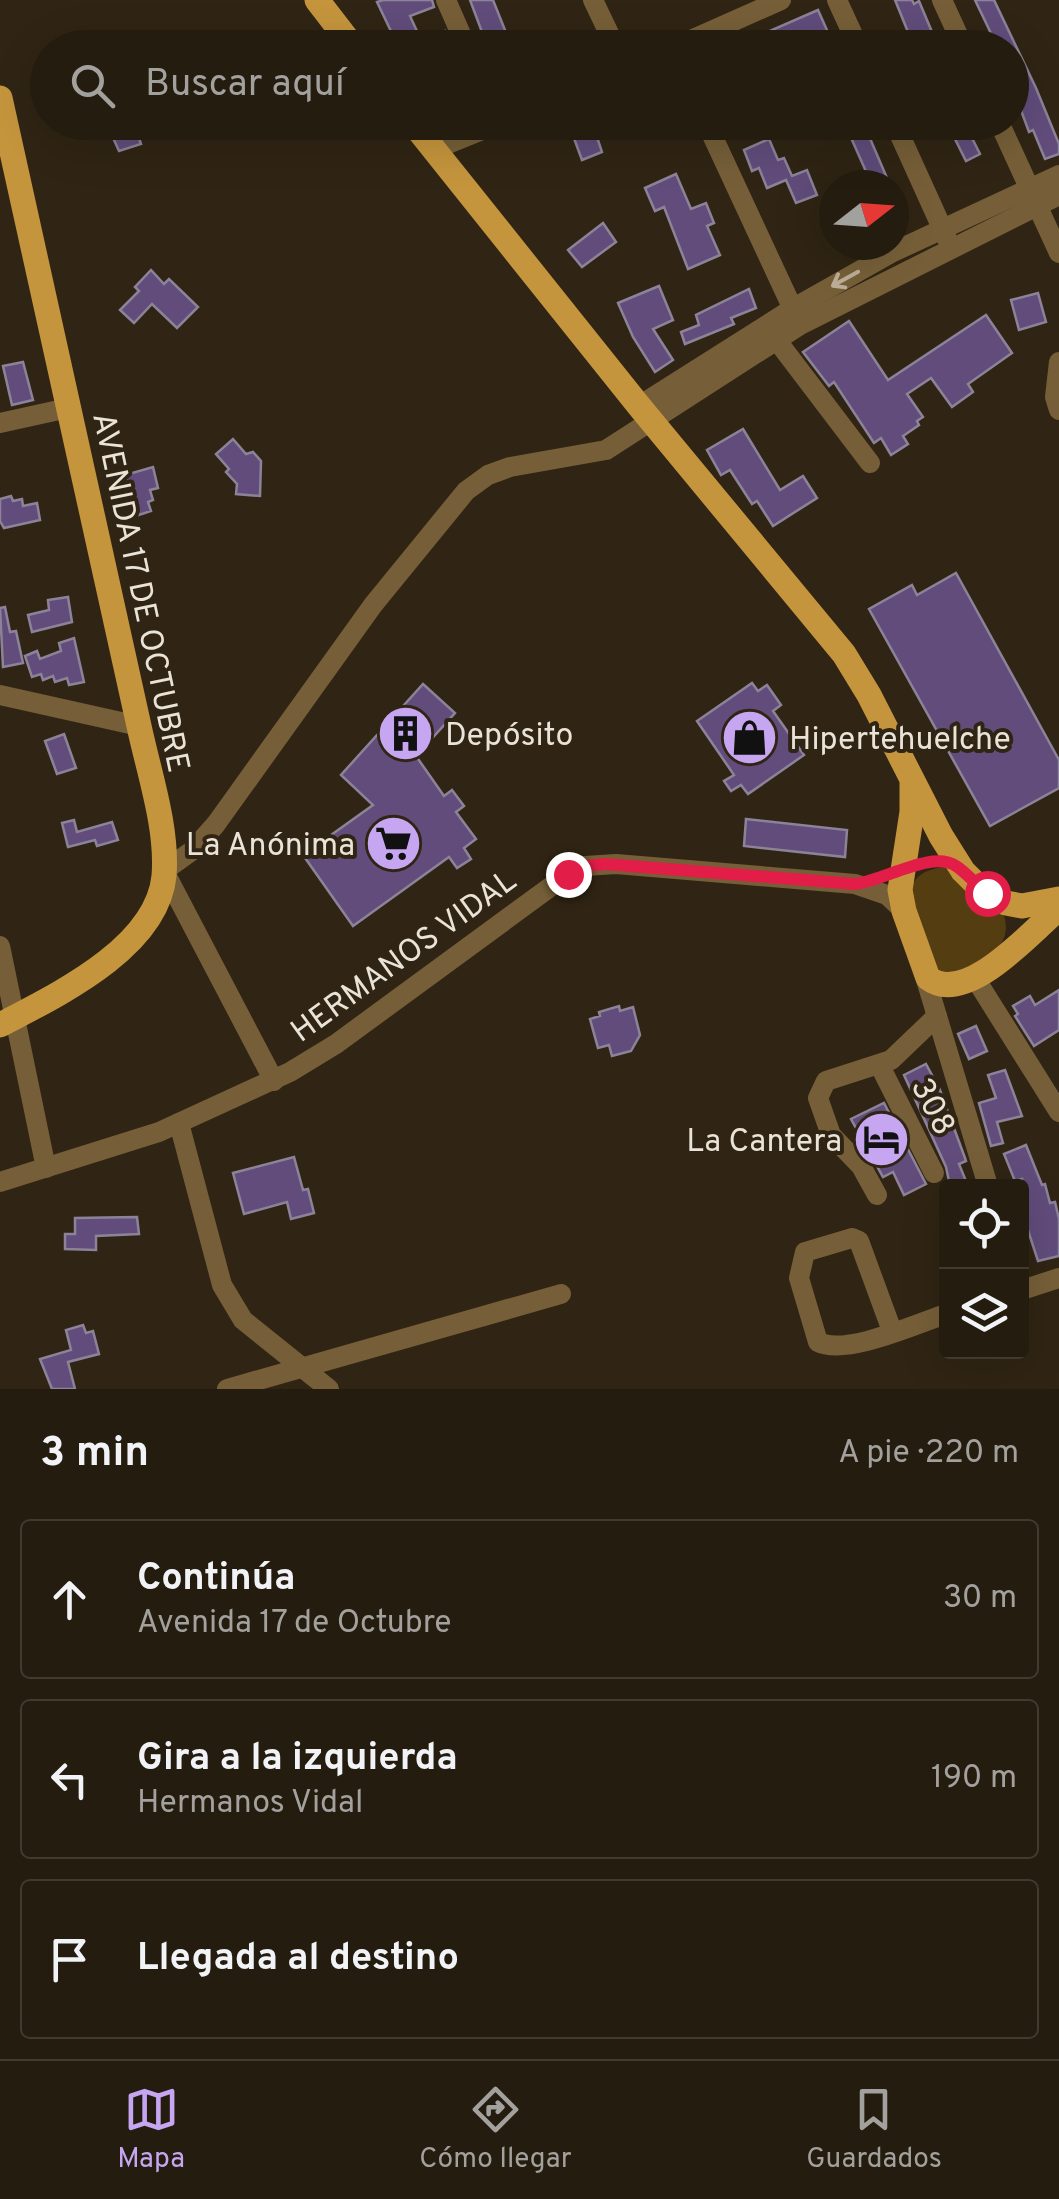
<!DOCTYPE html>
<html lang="es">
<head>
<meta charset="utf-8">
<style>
	body { margin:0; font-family:Overpass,sans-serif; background:#30291d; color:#f1f3f6 }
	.controls { position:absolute; right:30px; bottom:30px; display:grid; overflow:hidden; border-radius:10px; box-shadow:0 10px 40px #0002 }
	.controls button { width:90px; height:90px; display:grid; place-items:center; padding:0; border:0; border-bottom:2px solid #413a2f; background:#241c0f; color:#f1f3f6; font:50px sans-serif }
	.compass { position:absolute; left:819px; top:170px; width:90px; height:90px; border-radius:50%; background:#241c0f; box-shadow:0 10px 40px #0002; rotate:73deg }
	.stop { position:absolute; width:30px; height:30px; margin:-22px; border:8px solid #e11d48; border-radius:50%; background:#fff }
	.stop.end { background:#e11d48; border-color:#fff; box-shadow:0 2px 10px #0008 }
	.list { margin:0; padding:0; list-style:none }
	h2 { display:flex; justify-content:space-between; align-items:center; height:130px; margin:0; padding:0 40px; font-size:42px }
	h2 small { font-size:32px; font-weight:400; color:#a3a19e }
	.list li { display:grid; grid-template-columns:65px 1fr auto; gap:30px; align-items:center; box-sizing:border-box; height:160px; margin:0 20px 20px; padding:0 20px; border:2px solid #413a2f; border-radius:10px }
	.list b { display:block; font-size:38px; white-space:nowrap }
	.list p { margin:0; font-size:32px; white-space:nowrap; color:#a3a19e }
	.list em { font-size:32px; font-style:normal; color:#a3a19e }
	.icon { flex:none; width:55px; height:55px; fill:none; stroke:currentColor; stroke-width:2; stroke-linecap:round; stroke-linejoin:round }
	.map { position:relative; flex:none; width:1059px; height:1389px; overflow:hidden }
	.search { position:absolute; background:#241c0f; box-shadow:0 10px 40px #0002; left:30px; right:30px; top:30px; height:110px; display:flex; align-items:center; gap:25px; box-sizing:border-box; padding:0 35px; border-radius:55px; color:#a3a19e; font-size:38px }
	.sheet { height:670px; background:#241c0f }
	nav { display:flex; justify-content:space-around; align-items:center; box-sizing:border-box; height:140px; border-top:2px solid #413a2f; background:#241c0f; font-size:28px; color:#a3a19e }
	nav a { display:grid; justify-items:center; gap:5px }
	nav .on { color:#c6a6f0 }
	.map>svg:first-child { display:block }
</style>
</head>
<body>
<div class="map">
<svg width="1059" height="1389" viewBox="0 0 1059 1389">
	<rect width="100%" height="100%" fill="#302514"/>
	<path fill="#543d11" d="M944 867 952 869 1004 916C1012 941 993 953 978 970L935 974C922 937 882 874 944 867Z"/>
	<g fill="#614c7b" stroke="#8c8398" stroke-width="2.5">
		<path d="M383 0H432L434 7 410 16 422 42 445 31 452 48H399L377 2Z"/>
		<path d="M470 0H493L509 40 504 42 506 48H480L479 42 485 40Z"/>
		<path d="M895 0H912L914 4 919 1 935 39 930 41 933 48H887L910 37Z"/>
		<path d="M975 0H994L1036 88 1059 144V154L1045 159 1033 130 1029 132 1012 86V48H998Z"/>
		<path d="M818 10 835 48H812L809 40 791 48H731Z"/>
		<path d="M106 122H147L151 134 139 138 141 144 119 151Z"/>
		<path d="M568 122H592L602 152 582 160Z"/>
		<path d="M844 122H863L890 185H872Z"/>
		<path d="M964 122 980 154 966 161 950 129Z"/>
		<path d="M769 139 778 160 784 158 792 176 807 170 817 195 796 203 786 180 767 188 759 168 752 171 744 150Z"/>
		<path d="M676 174 691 209 706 203 714 223 707 226 720 255 688 269 664 207 655 211 645 188Z"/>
		<path d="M603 223 616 242 582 267 568 250Z"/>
		<path d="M151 270 164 284 169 279 198 307 177 328 152 304 134 323 120 310 139 291 135 287Z"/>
		<path d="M659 286 673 320 653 329 673 360 655 372 633 337 618 303Z"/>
		<path d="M749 289 756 308 731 318 734 324 685 344 681 332 699 325 696 315Z"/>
		<path d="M1038 293 1046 322 1019 330 1011 300Z"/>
		<path d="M986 315 1012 353 968 384 973 392 952 407 931 378 907 394 923 417 917 421 919 425 903 436 908 444 891 455 881 438 874 443 834 382 829 386 803 352 849 321 888 380Z"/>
		<path d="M23 362 33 400 12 405 3 366Z"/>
		<path d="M743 429 780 490 803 476 817 498 773 526 757 501 752 504 730 470 721 475 707 450Z"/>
		<path d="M233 439 246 454 253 452 261 461 260 496 236 494 237 484 226 472 229 469 216 454Z"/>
		<path d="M153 467 158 488 150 490 153 500 148 502 151 511 139 515 125 475Z"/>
		<path d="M11 496 13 501 22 499 23 506 37 503 40 520 4 528 0 521V499Z"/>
		<path d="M956 573 1059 760V788L990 826 869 609 912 585 917 595Z"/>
		<path d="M68 597 72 622 32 632 28 615 49 610 48 600Z"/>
		<path d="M5 607 10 632 16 631 23 663 3 667 0 608Z"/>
		<path d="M74 638 84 682 69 685 67 678 55 682 53 676 43 680 41 674 32 677 25 656 37 651 40 659 61 651 59 643Z"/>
		<path d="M752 683 758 691 767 685 781 705 773 711 804 755 748 794 741 785 731 791 724 781 734 775 697 721Z"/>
		<path d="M423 684 455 713 416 756 444 796 452 790 464 806 456 812 476 839 464 848 471 859 457 868 449 857 353 926 303 855 373 805 341 775Z"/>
		<path d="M64 734 76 768 57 774 45 741Z"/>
		<path d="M746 819 847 830 845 857 744 846Z"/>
		<path d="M74 820 77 832 112 822 118 840 97 846 95 840 68 847 62 823Z"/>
		<path d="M1059 990V1030L1034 1046 1015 1016 1018 1014 1013 1006 1030 996 1035 1005Z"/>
		<path d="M619 1006 620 1011 633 1007 640 1035 631 1051 612 1056 609 1045 598 1048 590 1019 600 1016 599 1012Z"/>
		<path d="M976 1026 987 1051 969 1059 958 1034Z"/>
		<path d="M926 1064 940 1090 965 1158 966 1161 959 1164 968 1186H950L946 1167 904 1075Z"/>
		<path d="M1005 1070 1022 1116 997 1122 1003 1143 991 1146 979 1103 996 1098 988 1075Z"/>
		<path d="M884 1103 926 1184 904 1195 893 1172 883 1177 851 1119Z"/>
		<path d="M1026 1145 1042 1185 1045 1184 1050 1203 1055 1202 1059 1219V1256L1038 1261 1022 1212V1179L1015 1181 1004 1154Z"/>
		<path d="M294 1157 303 1190 308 1189 314 1213 291 1219 287 1202 244 1214 233 1173Z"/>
		<path d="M137 1217 139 1234 96 1236V1250L65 1249V1234H75V1218Z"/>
		<path d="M83 1325 86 1333 93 1331 99 1354 68 1362 75 1389H52L40 1359 71 1350 66 1330Z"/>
	</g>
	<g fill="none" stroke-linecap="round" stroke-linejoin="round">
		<g stroke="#765f38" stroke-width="20">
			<path d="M446 0 467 48"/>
			<path d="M593 0 616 48"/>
			<path d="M837 0 859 48"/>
			<path d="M942 0 964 48"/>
			<path d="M673 48 781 0"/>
			<path d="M706 122 798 320"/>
			<path d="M894 122 947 239"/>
			<path d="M999 122 1059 253"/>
			<path d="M433 150 502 122"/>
			<path d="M775 338 870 463"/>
			<path d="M1059 362 1055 397 1059 410"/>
			<path d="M639 406 792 309 891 253 1059 175"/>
			<path d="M0 423 68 408"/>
			<path d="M0 695 139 726"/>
			<path d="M0 946 46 1168"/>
			<path d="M924 973 988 1186"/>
			<path d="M975 978 1059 1112"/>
			<path d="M880 1066 934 1173"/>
			<path d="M274 1081 164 871 193 850 216 824 373 605 466 491 488 475 510 467 606 450 800 325 1059 195"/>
			<path d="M179 1123 222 1285 243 1320 329 1389"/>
			<path d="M0 1182 159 1132 290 1072 336 1044 568 874 585 866 616 864 855 884 887 895 904 911"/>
			<path d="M877 1195 861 1166 831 1135 818 1098 826 1081 891 1060 937 1016"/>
			<path d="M1022 1290 1059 1278"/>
			<path d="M892 1331 859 1241 852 1238 805 1252 799 1278 818 1342C846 1356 916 1324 946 1314"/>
			<path d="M227 1389 561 1294"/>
		</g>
		<g stroke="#c5953d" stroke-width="25">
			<path d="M317 0 354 48"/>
			<path d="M0 98 139 726C149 773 168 828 164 876 157 948 57 995 0 1025"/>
			<path d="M412 122 639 406 844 654 869 695 941 836 963 871 979 887 1006 903 1022 906 1059 899"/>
			<path d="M912 785V812L900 890 904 911 928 978C966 1007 1031 932 1059 908"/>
		</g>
	</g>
	<defs><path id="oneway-shaft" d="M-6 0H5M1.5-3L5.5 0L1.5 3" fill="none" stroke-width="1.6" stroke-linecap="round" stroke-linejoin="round" transform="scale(2.5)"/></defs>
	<use stroke="#bcae98" href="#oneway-shaft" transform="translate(845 279) rotate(151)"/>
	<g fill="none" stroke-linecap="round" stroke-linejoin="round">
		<path stroke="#e11d48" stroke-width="12" d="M568 874 585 866 605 864 855 884C885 880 932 850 956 866 967 873 976 885 987 893"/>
	</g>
	<defs>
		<symbol id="building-disc" viewBox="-11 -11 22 22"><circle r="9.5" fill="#c6a6f0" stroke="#302514"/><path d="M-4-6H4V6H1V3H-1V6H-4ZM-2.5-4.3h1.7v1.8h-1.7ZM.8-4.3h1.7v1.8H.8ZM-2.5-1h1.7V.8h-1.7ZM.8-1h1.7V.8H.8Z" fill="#111"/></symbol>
		<symbol id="shop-disc" viewBox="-11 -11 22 22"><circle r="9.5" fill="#c6a6f0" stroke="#302514"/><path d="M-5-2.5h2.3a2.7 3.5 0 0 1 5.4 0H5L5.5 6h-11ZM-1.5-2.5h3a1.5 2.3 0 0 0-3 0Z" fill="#111"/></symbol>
		<symbol id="supermarket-disc" viewBox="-11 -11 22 22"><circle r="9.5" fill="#c6a6f0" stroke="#302514"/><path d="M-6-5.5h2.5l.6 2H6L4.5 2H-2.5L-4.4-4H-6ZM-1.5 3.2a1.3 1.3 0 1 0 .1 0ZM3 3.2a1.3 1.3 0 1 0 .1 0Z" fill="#111"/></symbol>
		<symbol id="hotel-disc" viewBox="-11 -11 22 22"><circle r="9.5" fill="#c6a6f0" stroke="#302514"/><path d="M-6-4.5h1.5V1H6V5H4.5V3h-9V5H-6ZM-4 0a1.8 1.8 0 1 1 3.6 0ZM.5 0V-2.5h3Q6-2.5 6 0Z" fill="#111"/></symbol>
	</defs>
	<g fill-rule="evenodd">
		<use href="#building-disc" x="374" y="702" width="63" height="63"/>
		<use href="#shop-disc" x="718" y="706" width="63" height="63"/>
		<use href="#supermarket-disc" x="362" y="812" width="63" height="63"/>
		<use href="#hotel-disc" x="850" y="1108" width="63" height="63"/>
	</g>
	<g text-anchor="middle" stroke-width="8" stroke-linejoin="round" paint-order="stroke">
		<g font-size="32" fill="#eae3d8" stroke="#302514">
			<text transform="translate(142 592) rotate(78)" y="11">AVENIDA 17 DE OCTUBRE</text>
			<text transform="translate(403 955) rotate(-36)" y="11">HERMANOS VIDAL</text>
			<text transform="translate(934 1106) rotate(63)" y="11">308</text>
		</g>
		<g font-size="32" fill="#eae3d8" stroke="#302514" text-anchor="start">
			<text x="445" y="745">Depósito</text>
			<text x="789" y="749">Hipertehuelche</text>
			<text x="355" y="855" text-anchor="end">La Anónima</text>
			<text x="842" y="1151" text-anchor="end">La Cantera</text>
		</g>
	</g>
</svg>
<div class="controls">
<button><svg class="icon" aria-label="locate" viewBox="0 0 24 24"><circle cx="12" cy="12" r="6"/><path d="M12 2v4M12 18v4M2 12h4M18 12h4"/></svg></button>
<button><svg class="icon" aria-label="layers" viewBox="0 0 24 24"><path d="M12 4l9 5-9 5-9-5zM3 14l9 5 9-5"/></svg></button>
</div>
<svg class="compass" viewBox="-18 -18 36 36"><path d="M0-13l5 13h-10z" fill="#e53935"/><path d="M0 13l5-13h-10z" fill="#a3a19e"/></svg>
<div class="stop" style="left:987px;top:893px"></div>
<div class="stop end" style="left:568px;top:874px"></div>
<div class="search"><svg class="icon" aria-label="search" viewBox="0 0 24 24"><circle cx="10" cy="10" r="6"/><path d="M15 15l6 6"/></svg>Buscar aquí</div>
</div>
<section class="sheet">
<h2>3 min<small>A pie · 220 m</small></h2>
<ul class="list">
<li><svg class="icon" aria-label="ahead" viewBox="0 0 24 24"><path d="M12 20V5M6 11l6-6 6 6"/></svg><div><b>Continúa</b><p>Avenida 17 de Octubre</p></div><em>30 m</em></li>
<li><svg class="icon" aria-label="left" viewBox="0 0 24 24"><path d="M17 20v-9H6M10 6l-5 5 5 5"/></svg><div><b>Gira a la izquierda</b><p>Hermanos Vidal</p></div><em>190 m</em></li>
<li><svg class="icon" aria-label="arrive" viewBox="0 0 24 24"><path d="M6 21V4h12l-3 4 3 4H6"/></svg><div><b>Llegada al destino</b></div></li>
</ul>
</section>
<nav>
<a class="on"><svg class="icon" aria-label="map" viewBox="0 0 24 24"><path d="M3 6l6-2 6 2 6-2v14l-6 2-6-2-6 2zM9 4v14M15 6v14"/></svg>Mapa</a>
<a><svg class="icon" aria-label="directions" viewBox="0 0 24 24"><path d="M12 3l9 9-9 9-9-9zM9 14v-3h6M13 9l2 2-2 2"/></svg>Cómo llegar</a>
<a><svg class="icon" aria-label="saved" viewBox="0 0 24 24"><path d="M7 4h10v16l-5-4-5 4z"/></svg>Guardados</a>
</nav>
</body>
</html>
